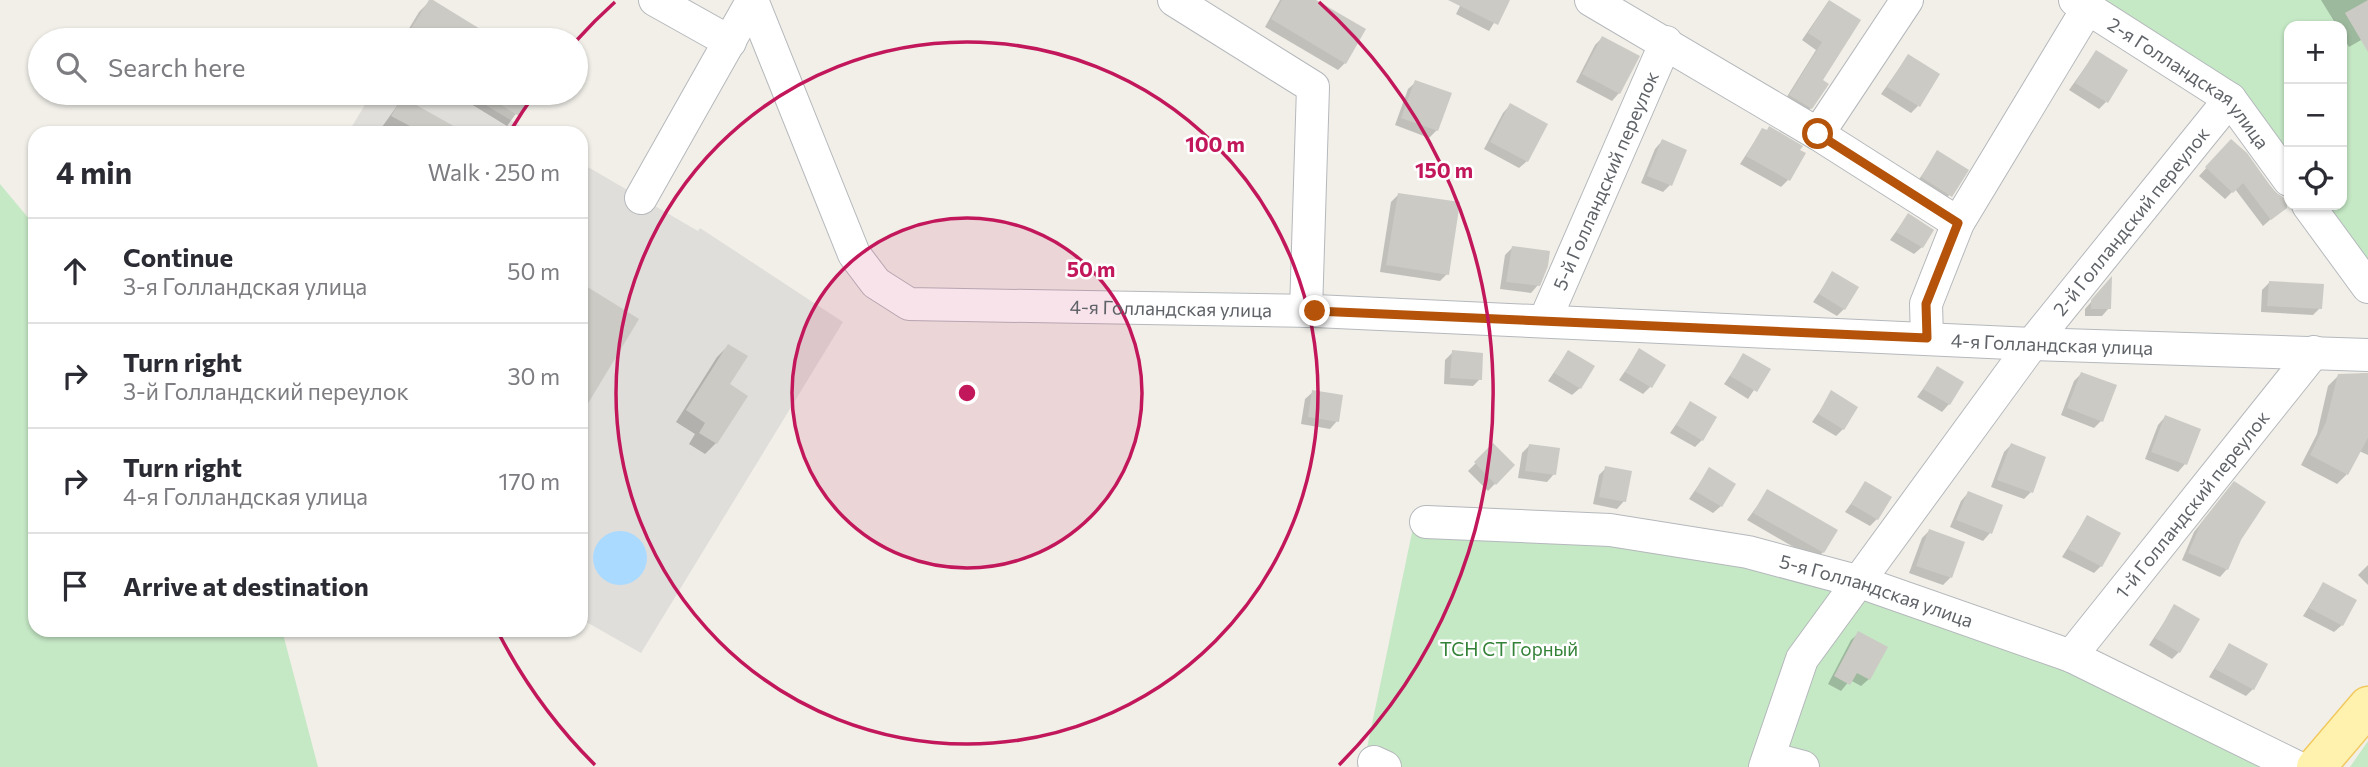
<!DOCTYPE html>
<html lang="en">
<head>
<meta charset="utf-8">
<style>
	body { margin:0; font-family:Commissioner,sans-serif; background:#f7f7f7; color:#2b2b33 }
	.controls { position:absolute; right:21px; top:21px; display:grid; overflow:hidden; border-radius:14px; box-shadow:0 2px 5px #0004 }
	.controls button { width:63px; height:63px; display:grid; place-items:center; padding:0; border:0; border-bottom:2px solid #e1e1e2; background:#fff; color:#2b2b33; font:35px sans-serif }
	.stop { position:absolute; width:21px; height:21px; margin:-16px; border:5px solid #b45309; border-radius:50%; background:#fff }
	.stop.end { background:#b45309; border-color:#fff; box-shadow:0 2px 7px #0008 }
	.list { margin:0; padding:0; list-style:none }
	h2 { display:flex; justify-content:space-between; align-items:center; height:91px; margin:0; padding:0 28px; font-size:30px }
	h2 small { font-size:23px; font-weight:400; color:#7c7c81 }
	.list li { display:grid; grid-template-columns:46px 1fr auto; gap:21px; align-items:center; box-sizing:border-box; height:105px; padding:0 28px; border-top:2px solid #e1e1e2 }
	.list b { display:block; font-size:26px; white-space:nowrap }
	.list p { margin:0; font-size:23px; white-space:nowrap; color:#7c7c81 }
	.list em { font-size:23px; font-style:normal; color:#7c7c81 }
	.icon { flex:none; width:38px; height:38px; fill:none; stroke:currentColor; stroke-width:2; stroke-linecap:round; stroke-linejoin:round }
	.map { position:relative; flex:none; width:2368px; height:767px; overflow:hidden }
	.search { position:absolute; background:#fff; box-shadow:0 2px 5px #0004; left:28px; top:28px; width:560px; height:77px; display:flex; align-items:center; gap:18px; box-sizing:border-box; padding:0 24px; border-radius:38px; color:#7c7c81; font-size:26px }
	.panel { position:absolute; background:#fff; box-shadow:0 2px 5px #0004; left:28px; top:126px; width:560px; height:511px; border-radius:21px }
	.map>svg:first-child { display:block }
</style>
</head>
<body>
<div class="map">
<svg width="2368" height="767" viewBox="0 0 2368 767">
	<rect width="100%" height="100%" fill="#f1efe8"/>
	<g fill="#e0deda">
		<path d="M372 93H466L532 133H348Z"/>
		<path d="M581 163 698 231 700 228 843 322 641 653 581 619Z"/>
	</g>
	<g fill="#c5e8c5">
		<path d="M2086 0H2368V284L2310 205H2342V26H2289V176L2230 96Z"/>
		<path d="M0 184 35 226V630H282L318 767H0Z"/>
		<path d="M1414 523 1611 536 1869 592 2069 663 2279 767H1363Z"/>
		<path d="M2368 741V767H2350Z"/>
	</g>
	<circle fill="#aadaff" cx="620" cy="558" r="27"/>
	<g fill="#0003">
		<path d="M1280 0H1315L1345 63 1338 70 1265 27Z"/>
		<path d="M1463 0H1508L1489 31 1456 14Z"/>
		<path d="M2321 0H2368V36L2349 47 2342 35V26H2337Z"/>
		<path d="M430 1 494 40H402L419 12Z"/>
		<path d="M1828 2 1820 81 1811 108 1804 116 1783 103 1816 50 1802 40Z"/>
		<path d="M1602 38 1638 56 1619 93 1612 101 1576 82 1595 45Z"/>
		<path d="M2096 52 2106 102 2099 109 2069 90Z"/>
		<path d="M1908 56 1918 106 1911 113 1881 94Z"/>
		<path d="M1416 82 1437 130 1429 138 1395 125 1408 89Z"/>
		<path d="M453 93H531L507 126Z"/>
		<path d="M402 99 462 133H392L382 127Z"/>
		<path d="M1510 105 1527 161 1519 168 1484 149 1503 113Z"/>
		<path d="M1762 130 1788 180 1781 187 1740 164Z"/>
		<path d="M1662 141 1670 185 1663 192 1641 183 1655 149Z"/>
		<path d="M2231 141 2287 205 2263 226 2235 189 2225 199 2199 176Z"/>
		<path d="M1938 152 1966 170 1943 204 1915 185Z"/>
		<path d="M1398 195 1447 274 1440 281 1380 272 1391 202Z"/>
		<path d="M1908 215 1922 247 1914 254 1890 240Z"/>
		<path d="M1512 248 1538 285 1531 293 1500 289 1505 255Z"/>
		<path d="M1833 273 1844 309 1837 316 1813 302Z"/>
		<path d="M2269 283 2320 308 2313 315 2261 312 2262 290Z"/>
		<path d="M2105 286 2109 308 2102 316H2085V309Z"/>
		<path d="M728 346V385L716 443 705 454 689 444 695 434 676 422 717 357Z"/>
		<path d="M1639 351 1650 387 1643 394 1619 380Z"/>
		<path d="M1453 352 1480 379 1473 386 1444 384 1445 360Z"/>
		<path d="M1568 352 1580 388 1572 395 1548 381Z"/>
		<path d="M1744 355 1768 369 1748 399 1724 384Z"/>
		<path d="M1938 368 1949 404 1942 412 1917 397Z"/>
		<path d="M2368 373V455L2359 451 2347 474 2337 484 2301 465 2317 434 2328 386 2338 376Z"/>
		<path d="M2081 374 2101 421 2094 428 2061 415 2074 381Z"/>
		<path d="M1313 392 1337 421 1330 429 1301 424 1305 399Z"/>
		<path d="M1832 393 1843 429 1836 436 1812 422Z"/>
		<path d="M1690 404 1702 440 1695 447 1670 433Z"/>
		<path d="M2165 417 2185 464 2178 472 2145 459 2158 425Z"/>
		<path d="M2011 445 2031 492 2024 499 1991 487 2004 452Z"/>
		<path d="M1493 446 1513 465 1488 491 1468 471Z"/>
		<path d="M1529 446 1554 474 1547 482 1518 478 1522 453Z"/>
		<path d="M1606 468 1624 501 1617 509 1593 504 1599 475Z"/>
		<path d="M1709 470 1721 506 1713 513 1689 499Z"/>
		<path d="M1866 483 1877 519 1870 526 1845 512Z"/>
		<path d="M1768 491 1823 552 1816 560 1747 520Z"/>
		<path d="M2227 491 2240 539 2227 569 2220 577 2182 560 2194 532Z"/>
		<path d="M1968 493 2001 506 1990 533 1983 541 1950 527 1961 501Z"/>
		<path d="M2087 517 2101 566 2094 573 2062 557Z"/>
		<path d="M1929 531 1963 543 1950 578 1943 585 1909 573 1922 538Z"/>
		<path d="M2368 565V585L2358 575Z"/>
		<path d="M2323 584 2342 625 2334 632 2303 616Z"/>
		<path d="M2175 606 2179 652 2172 659 2149 645Z"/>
		<path d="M1859 633 1869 679 1861 686 1850 680 1841 691 1828 684 1851 640Z"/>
		<path d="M2229 645 2253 689 2246 696 2209 677Z"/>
	</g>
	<g fill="#cccac5">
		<path d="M429 0H433L498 40H404Z"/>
		<path d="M1282 0H1316L1366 29 1346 64 1271 19Z"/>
		<path d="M1448 0H1510L1498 25Z"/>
		<path d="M1829 0 1861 20 1823 80 1829 84 1812 109 1789 95 1822 42 1808 33Z"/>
		<path d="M2368 0V52L2345 13Z"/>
		<path d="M1602 36 1640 56 1620 94 1582 74Z"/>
		<path d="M2096 50 2128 70 2108 103 2075 83Z"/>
		<path d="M1908 54 1940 74 1920 107 1887 87Z"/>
		<path d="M1415 80 1452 93 1438 131 1401 118Z"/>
		<path d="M482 93H533L519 116Z"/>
		<path d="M402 97 466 133H423L391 116Z"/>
		<path d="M1510 103 1548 124 1528 162 1490 142Z"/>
		<path d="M1769 126 1803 146 1800 150 1806 153 1790 181 1746 156 1762 128 1767 130Z"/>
		<path d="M1662 139 1687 150 1672 186 1647 176Z"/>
		<path d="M2231 139 2247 153 2274 191 2287 200V208L2271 220 2243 183 2233 193 2205 167Z"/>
		<path d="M1937 150 1969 170 1952 197 1921 177Z"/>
		<path d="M1398 193 1460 202 1449 275 1386 265Z"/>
		<path d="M1908 213 1934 230 1923 248 1896 232Z"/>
		<path d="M1512 246 1550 251 1548 266 1540 286 1506 282Z"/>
		<path d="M1832 271 1859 287 1845 310 1819 294Z"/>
		<path d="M2112 276 2111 309H2091V300Z"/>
		<path d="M2269 281 2324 284 2322 309 2267 306Z"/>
		<path d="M581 283 639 319 581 415Z"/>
		<path d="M728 344 748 356 730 384 748 396 717 444 699 433 705 423 686 410Z"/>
		<path d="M1639 348 1666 365 1652 388 1625 372Z"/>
		<path d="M1452 350 1483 353 1482 380 1450 378Z"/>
		<path d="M1568 350 1595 366 1581 389 1554 373Z"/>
		<path d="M1743 353 1771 369 1757 392 1730 376Z"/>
		<path d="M1937 366 1964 382 1950 405 1923 389Z"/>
		<path d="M2081 372 2117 385 2103 422 2067 408Z"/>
		<path d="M2368 373V438L2348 475 2310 455 2326 422 2338 374Z"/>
		<path d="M1312 390 1343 395 1339 422 1308 417Z"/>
		<path d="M1831 390 1858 407 1844 430 1818 414Z"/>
		<path d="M1690 401 1717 417 1703 441 1676 425Z"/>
		<path d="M2165 415 2201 429 2187 465 2151 452Z"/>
		<path d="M1493 443 1515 465 1496 485 1474 462Z"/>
		<path d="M2011 443 2046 457 2033 493 1997 480Z"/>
		<path d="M1529 444 1560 448 1556 475 1525 471Z"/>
		<path d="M1605 466 1632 471 1626 502 1599 497Z"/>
		<path d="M1709 467 1736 484 1722 507 1695 491Z"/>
		<path d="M1865 481 1892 497 1878 520 1851 504Z"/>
		<path d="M2234 481 2266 502 2241 540 2228 570 2188 553 2201 523Z"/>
		<path d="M1767 489 1838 530 1824 553 1753 513Z"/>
		<path d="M1968 491 2003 505 1992 534 1956 520Z"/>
		<path d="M2087 515 2121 533 2102 567 2068 549Z"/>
		<path d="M1929 529 1965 542 1952 578 1916 566Z"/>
		<path d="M2323 582 2357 600 2343 626 2309 608Z"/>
		<path d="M2174 604 2200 619 2180 653 2155 638Z"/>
		<path d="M1858 631 1888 647 1870 680 1857 673 1850 685 1834 676Z"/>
		<path d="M2229 643 2268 664 2254 690 2215 669Z"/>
	</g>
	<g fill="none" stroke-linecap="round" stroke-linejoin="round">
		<defs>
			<g id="minor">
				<path d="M655 0 730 42"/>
				<path id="s1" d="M752 0 854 254 876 283 909 304 1315 311 2032 344 2368 355"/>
				<path d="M1174 0 1313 87 1306 311"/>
				<path d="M1591 0 1818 134 1958 223"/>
				<path id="s2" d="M2075 0 2230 99 2289 180"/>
				<path d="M1818 134 1907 0"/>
				<path d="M641 198 751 3"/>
				<path d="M2308 205 2368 287"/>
				<path id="s3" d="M1545 320 1666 42"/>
				<path d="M1927 338 1926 304 1958 223 2089 6 2084 0"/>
				<path id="s4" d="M1426 522 1610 530 1748 552 1860 582 2071 656 2297 767"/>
				<path id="s5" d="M2071 656 2314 352"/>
				<path d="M1769 758 1803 767"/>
				<path d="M1374 762 1385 767"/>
				<path id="s6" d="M1765 767 1802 659 2032 344 2230 99"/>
			</g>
			<path id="major" d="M2316 767 2368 706"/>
		</defs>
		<use href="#minor" stroke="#b5b8bc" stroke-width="34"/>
		<use href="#major" stroke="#f2c960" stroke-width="41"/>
		<use href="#minor" stroke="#fff" stroke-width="32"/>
		<use href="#major" stroke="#fff2af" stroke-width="38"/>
	</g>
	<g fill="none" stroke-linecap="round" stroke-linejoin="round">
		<path stroke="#b45309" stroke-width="9" d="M1315 311 1927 338 1926 304 1958 223 1818 134"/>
	</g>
	<circle cx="967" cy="393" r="175" fill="#c2185b" fill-opacity=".12"/>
	<g fill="none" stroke="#c2185b" stroke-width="3.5">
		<circle cx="967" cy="393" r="175"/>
		<circle cx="967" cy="393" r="351"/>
		<path d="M595 765A526 526 0 0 1 498 632M511 130A526 526 0 0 1 534 95M576 41A526 526 0 0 1 615 2M1319 2A526 526 0 0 1 1339 765"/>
	</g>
	<g text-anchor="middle" stroke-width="5" stroke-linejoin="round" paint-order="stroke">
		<g font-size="19" fill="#5f6368" stroke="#fff">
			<text dy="7" stroke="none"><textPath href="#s2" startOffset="142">2-я Голландская улица</textPath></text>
			<text dy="7" stroke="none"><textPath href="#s3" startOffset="152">5-й Голландский переулок</textPath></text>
			<text dy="7" stroke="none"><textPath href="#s6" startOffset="662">2-й Голландский переулок</textPath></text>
			<text dy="7" stroke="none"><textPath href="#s1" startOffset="611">4-я Голландская улица</textPath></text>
			<text dy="7" stroke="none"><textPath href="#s1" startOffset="1493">4-я Голландская улица</textPath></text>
			<text dy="7" stroke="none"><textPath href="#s5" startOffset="194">1-й Голландский переулок</textPath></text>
			<text dy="7" stroke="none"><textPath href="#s4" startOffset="458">5-я Голландская улица</textPath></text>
		</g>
		<g font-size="19" fill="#348238" stroke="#fff">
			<text x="1509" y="656">ТСН СТ Горный</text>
		</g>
	</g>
	<circle cx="967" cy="393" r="10" fill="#c2185b" stroke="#fff" stroke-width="3.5"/>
	<g font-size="21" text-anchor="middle" font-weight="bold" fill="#c2185b" stroke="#fff" stroke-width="5" stroke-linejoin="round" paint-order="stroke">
		<text x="1215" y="152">100 m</text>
		<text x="1444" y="178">150 m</text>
		<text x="1091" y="277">50 m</text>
	</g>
</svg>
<div class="controls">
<button>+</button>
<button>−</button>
<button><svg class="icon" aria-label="locate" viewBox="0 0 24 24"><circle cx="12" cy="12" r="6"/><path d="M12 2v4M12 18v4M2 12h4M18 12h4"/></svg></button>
</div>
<div class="stop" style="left:1818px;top:134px"></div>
<div class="stop end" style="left:1315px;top:311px"></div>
<div class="search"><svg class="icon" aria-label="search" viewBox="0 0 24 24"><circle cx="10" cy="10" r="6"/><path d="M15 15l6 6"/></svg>Search here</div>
<section class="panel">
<h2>4 min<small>Walk · 250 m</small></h2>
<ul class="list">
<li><svg class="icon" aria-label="ahead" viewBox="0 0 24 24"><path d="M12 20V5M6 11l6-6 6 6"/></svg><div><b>Continue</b><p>3-я Голландская улица</p></div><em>50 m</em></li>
<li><svg class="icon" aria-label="right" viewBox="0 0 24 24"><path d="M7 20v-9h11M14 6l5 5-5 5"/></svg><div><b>Turn right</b><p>3-й Голландский переулок</p></div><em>30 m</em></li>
<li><svg class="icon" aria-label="right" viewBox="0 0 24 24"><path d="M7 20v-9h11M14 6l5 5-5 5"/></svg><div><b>Turn right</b><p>4-я Голландская улица</p></div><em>170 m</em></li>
<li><svg class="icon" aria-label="arrive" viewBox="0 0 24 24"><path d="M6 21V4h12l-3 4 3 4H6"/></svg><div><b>Arrive at destination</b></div></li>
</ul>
</section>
</div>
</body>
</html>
